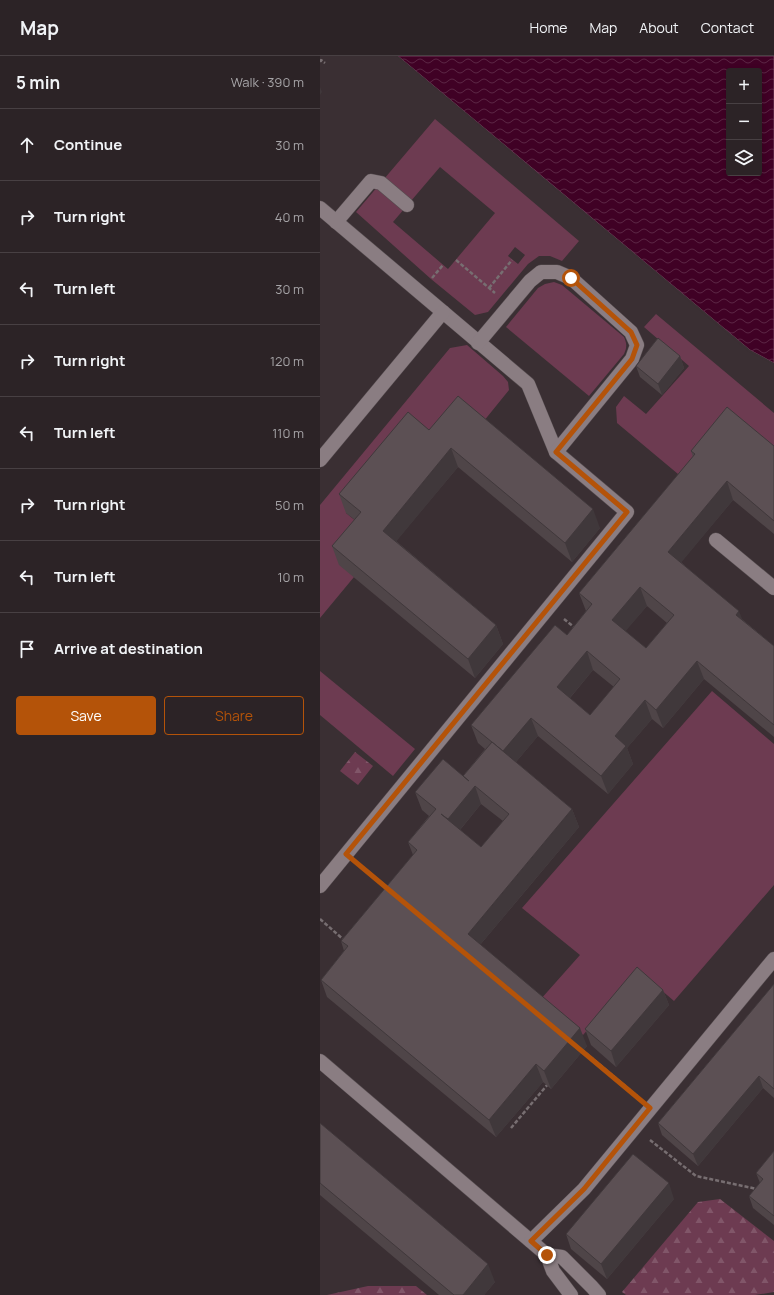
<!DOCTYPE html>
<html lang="en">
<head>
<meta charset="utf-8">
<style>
	body { margin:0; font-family:Manrope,sans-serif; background:#342b2e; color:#f1f3f6 }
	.controls { position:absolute; right:12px; top:12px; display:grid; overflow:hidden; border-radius:4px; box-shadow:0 2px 6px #0003 }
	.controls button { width:36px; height:36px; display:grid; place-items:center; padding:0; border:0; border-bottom:1px solid #484043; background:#2c2326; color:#f1f3f6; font:20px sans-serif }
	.stop { position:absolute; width:12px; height:12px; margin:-9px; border:3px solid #b45309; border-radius:50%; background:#fff }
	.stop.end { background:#b45309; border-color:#fff; box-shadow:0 1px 4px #0008 }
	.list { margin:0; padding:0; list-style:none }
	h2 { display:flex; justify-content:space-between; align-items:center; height:52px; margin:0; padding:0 16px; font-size:17px }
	h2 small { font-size:13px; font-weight:400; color:#a6a4a7 }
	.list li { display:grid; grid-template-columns:26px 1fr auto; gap:12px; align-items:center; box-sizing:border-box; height:72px; padding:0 16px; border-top:1px solid #484043 }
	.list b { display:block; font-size:15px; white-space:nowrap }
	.list em { font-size:13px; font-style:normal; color:#a6a4a7 }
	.actions { display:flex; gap:8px; padding:12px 16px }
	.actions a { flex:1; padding:9px 0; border:1px solid #b45309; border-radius:4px; text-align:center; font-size:14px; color:#b45309 }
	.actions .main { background:#b45309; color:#fff }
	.icon { flex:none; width:22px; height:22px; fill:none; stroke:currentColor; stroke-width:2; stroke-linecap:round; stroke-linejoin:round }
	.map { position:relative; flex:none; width:454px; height:1239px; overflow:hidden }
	header { display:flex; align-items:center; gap:24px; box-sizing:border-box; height:56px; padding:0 20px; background:#2c2326; border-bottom:1px solid #484043 }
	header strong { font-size:19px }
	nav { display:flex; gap:22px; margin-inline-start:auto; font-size:14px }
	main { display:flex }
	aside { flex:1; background:#2c2326 }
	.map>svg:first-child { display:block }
</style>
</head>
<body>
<header>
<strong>Map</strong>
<nav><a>Home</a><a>Map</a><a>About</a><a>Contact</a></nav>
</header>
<main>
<aside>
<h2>5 min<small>Walk · 390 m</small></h2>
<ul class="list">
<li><svg class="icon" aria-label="ahead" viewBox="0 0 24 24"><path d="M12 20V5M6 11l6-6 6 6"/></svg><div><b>Continue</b></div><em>30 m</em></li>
<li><svg class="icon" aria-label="right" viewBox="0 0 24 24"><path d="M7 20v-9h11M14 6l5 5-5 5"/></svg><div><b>Turn right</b></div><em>40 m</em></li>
<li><svg class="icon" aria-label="left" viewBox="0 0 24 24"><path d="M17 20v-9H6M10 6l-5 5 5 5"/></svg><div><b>Turn left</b></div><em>30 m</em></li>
<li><svg class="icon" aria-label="right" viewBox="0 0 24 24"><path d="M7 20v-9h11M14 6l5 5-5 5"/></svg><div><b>Turn right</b></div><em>120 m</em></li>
<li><svg class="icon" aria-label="left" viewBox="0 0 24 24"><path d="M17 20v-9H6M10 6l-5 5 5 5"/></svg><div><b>Turn left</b></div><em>110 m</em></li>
<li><svg class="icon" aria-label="right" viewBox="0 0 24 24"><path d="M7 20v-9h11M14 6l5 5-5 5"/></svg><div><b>Turn right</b></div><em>50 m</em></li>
<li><svg class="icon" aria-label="left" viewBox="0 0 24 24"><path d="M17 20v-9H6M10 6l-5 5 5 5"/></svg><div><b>Turn left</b></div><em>10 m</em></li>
<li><svg class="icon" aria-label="arrive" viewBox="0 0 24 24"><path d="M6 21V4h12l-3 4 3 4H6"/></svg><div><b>Arrive at destination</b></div></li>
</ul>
<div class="actions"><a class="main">Save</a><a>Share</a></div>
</aside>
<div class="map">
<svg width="454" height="1239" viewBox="0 0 454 1239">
	<defs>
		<pattern id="forest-firs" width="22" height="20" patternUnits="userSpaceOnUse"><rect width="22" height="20" fill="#6d3b51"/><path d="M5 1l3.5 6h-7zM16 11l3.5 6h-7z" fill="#815669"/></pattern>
		<pattern id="water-waves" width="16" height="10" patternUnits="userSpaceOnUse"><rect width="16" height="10" fill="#400125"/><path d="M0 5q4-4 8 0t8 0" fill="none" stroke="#5b2544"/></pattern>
	</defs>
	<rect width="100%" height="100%" fill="#3a2f33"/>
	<g fill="#6d3b51" fill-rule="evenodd">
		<path d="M115 63 259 185 242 205 230 200H219L208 208 168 256 155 259 111 223 36 156ZM120 111 175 157 128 213 73 166ZM195 191 205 199 198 208 188 200Z"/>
		<path d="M234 226 242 229 304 281C307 288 307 291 304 298L269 340 186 271 218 232 225 228Z"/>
		<path d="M336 258 454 357V397L358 418 297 367 296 351 304 340 326 358 369 310 324 271Z"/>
		<path d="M147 289 183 320 188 326 189 334 159 371 26 457 48 475 34 521 0 562V449L130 292Z"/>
		<path d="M0 615 95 693 73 720 0 659Z"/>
		<path d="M392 635 454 688V829L354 945 319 915 263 979 220 944 260 899 202 852Z"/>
	</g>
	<g fill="url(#forest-firs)">
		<path d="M35 696 53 710 38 729 20 715Z"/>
		<path d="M400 1143 454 1185V1236L435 1239H306L302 1236 378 1146Z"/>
		<path d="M48 1230H96L107 1239H7Z"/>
	</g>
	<path fill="url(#water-waves)" stroke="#6e405a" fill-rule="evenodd" d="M78 0H454V307L430 294ZM409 15H439V117H409Z"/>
	<path fill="#3a2f33" d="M76 0H78L430 294 454 307V309L429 296Z"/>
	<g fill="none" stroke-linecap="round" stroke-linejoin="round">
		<defs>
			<g id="lane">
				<path d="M0 152 208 328 236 396 307 456 0 830"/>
				<path d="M16 166 51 125 61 127 87 149"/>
				<path d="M158 287 210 225 221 216H237L251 222 311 276 317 289 312 303 236 396"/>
				<path d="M0 404 123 256"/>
				<path d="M396 484 454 532"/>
				<path d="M0 1005 227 1199 242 1201 272 1231 279 1239"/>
				<path d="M211 1185 264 1133 454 903"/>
				<path d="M227 1199 233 1215 251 1239"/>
			</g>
		</defs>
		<use href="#lane" stroke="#554c4f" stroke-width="15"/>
		<g stroke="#776e71" stroke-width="2.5" stroke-dasharray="4 2" stroke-linecap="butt">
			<path d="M0 6 1 4 5 7"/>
			<path d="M136 204 175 237"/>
			<path d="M112 222 123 209"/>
			<path d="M169 232 192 204"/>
			<path d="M244 563 255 572"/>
			<path d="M41 810 68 832"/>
			<path d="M0 863 24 884"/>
			<path d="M261 993 317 1040"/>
			<path d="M191 1072 228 1028"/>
			<path d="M330 1084 376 1120 437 1133"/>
		</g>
		<use href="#lane" stroke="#8a7d82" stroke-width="14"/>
	</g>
	<g fill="#4f4548" fill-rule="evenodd">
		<path d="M360 300 364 312 342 339 320 321 316 310Z"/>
		<path d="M109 374 280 472 252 506 138 411 76 485 176 569 183 588 155 622 19 509 12 490 35 464 26 457 19 438Z"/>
		<path d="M454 390V478L413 444 361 506 423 564 454 590V681L384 623 343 672 332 663 307 692 313 708 288 738 218 680 196 706 252 753 259 771 160 889 267 990 231 1033 223 1026 176 1081 7 941 1 924 24 895 21 885 93 799 88 786 109 760 102 754 95 736 143 720 165 693 158 687 151 669 247 579 266 555 259 537 373 401 371 395ZM327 550 347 567 326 592 305 575ZM273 614 294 631 270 659 250 642ZM161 748 183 765 161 791 140 774Z"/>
		<path d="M454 928V1042L443 1032 378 1110 342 1079 338 1067Z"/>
		<path d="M343 934 349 949 296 1011 271 989 265 973Z"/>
		<path d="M0 1067 175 1226 164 1239H119L0 1139Z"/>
		<path d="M454 1095V1169L433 1152 429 1140 440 1127 436 1117Z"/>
		<path d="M354 1143 287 1223 251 1193 246 1178Z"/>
	</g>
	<g fill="#40383b">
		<path d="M0 31 2 36 0 39Z"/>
		<path d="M360 300 364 312 342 339 338 328Z"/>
		<path d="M131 392 138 411 70 493 63 475Z"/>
		<path d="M407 425 413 444 355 514 348 496Z"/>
		<path d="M273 453 280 472 252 506 245 487Z"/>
		<path d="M320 531 327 550 299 583 292 564Z"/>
		<path d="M419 555 426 573 416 559Z"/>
		<path d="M176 569 183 588 155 622 148 603Z"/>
		<path d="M267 595 273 614 243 650 237 631Z"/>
		<path d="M377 605 384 623 343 672 336 654Z"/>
		<path d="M325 644 332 663 307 692 313 708 288 738 281 720 295 680Z"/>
		<path d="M211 662 218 680 190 713 183 695Z"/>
		<path d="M155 730 161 748 134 781 128 763Z"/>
		<path d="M252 753 259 771 154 896 148 878Z"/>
		<path d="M343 934 349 949 296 1011 291 995Z"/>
		<path d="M260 972 267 990 231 1033 224 1015Z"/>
		<path d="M216 1008 223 1026 176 1081 169 1064Z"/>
		<path d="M439 1020 443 1032 378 1110 373 1098Z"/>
		<path d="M349 1127 354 1143 287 1223 281 1208Z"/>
		<path d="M168 1208 175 1226 164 1239H143Z"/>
	</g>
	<g fill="#5c5054" stroke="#40383b" fill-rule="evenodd">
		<path d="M338 282 360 300 338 328 316 310Z"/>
		<path d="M138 340 273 453 245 487 131 392 63 475 176 569 148 603 12 490 41 456 19 438 88 356 109 374Z"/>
		<path d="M407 351 454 390V465L407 425 348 496 419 555 416 559 454 590V669L377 605 336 654 325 644 295 680 306 690 281 720 211 662 183 695 151 669 235 569 247 579 272 548 259 537 375 398 371 395ZM320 531 354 559 326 592 292 564ZM267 595 300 623 270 659 237 631Z"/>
		<path d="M172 686 252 753 148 878 260 972 224 1015 216 1008 169 1064 1 924 28 890 21 885 97 794 88 786 116 753 95 736 123 703 149 725 143 720ZM155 730 189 758 161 791 121 758 128 763Z"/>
		<path d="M317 911 343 934 291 995 265 973Z"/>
		<path d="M454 928V1033L439 1020 373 1098 338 1067Z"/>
		<path d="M0 1067 168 1208 143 1239H134L0 1127Z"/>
		<path d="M454 1095V1160L429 1140 443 1123 436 1117Z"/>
		<path d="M313 1098 349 1127 281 1208 246 1178Z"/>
	</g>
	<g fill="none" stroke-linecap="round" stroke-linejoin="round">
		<path stroke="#b45309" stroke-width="5" d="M227 1199 211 1185 264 1133 330 1052 26 798 307 456 236 396 312 303 317 289 311 276 251 222"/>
	</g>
</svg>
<div class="controls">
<button>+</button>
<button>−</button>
<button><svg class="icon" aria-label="layers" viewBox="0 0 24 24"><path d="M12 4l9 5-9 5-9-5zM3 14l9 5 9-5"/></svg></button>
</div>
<div class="stop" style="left:251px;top:222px"></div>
<div class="stop end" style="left:227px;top:1199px"></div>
</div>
</main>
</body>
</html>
